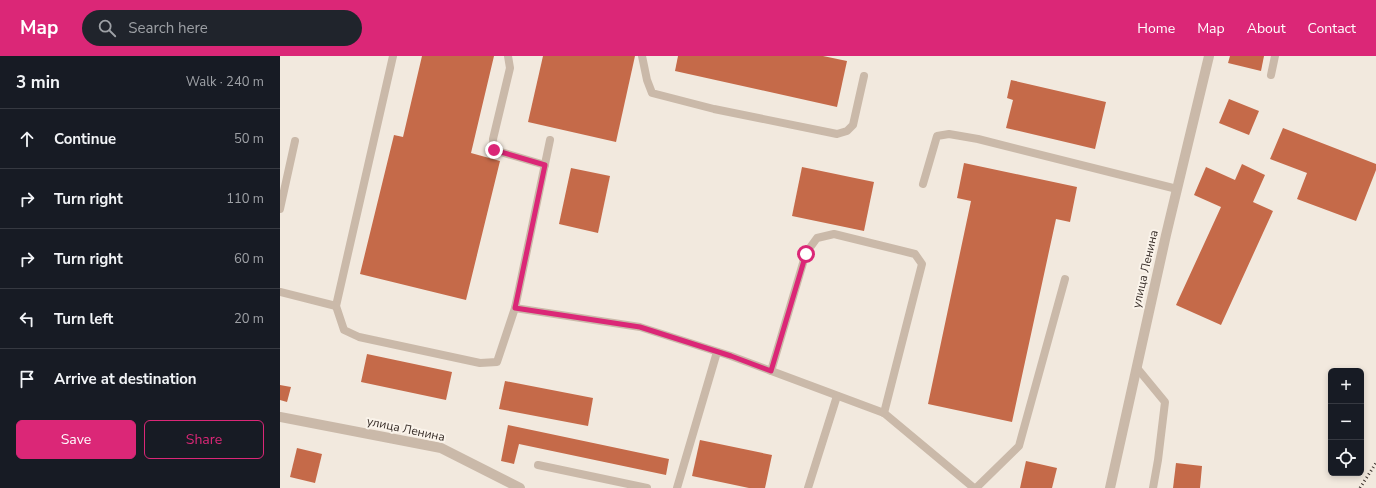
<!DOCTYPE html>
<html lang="en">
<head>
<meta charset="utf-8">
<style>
	body { margin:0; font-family:"Nunito Sans",sans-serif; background:#20242c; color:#f1f3f6 }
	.controls { position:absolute; right:12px; bottom:12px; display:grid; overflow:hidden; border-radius:6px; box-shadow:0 2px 6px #0003 }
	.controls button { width:36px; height:36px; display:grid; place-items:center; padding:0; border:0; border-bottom:1px solid #363941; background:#171b24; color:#f1f3f6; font:20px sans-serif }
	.stop { position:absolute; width:12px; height:12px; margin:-9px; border:3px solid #db2777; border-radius:50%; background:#fff }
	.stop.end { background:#db2777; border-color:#fff; box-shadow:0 1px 4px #0008 }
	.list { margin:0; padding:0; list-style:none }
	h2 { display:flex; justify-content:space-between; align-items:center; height:52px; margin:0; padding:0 16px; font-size:17px }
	h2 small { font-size:13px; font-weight:400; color:#9ea1a6 }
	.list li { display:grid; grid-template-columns:26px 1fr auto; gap:12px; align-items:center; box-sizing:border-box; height:60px; padding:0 16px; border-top:1px solid #363941 }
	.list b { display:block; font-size:15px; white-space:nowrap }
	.list em { font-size:13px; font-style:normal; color:#9ea1a6 }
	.actions { display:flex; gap:8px; padding:12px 16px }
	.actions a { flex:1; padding:9px 0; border:1px solid #db2777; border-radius:6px; text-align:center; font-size:14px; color:#db2777 }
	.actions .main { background:#db2777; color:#fff }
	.icon { flex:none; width:22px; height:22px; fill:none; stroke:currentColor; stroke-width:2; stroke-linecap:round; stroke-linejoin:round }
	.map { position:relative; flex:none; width:1096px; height:432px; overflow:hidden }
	header { display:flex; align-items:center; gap:24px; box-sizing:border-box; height:56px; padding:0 20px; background:#db2777; color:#fff }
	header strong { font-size:19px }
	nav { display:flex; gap:22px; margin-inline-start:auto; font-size:14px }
	.search { width:280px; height:36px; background:#20242c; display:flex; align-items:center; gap:10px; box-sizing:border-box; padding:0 14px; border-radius:22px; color:#9ea1a6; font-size:15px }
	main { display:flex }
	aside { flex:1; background:#171b24 }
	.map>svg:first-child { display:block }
</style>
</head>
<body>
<header>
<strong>Map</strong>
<div class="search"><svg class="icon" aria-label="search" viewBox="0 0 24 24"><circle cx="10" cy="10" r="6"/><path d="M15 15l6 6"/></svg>Search here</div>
<nav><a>Home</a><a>Map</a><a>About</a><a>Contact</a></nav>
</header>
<main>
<aside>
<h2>3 min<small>Walk · 240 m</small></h2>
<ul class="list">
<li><svg class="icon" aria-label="ahead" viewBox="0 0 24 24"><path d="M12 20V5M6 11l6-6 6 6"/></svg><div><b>Continue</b></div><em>50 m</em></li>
<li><svg class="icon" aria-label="right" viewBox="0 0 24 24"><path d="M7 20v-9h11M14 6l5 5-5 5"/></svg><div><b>Turn right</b></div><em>110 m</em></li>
<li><svg class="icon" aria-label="right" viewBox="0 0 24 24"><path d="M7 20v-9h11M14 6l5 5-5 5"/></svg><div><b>Turn right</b></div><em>60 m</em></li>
<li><svg class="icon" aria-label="left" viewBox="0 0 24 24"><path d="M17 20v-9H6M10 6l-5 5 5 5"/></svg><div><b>Turn left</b></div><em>20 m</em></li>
<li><svg class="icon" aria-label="arrive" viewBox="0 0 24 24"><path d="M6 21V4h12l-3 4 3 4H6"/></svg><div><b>Arrive at destination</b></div></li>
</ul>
<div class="actions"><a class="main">Save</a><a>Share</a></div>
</aside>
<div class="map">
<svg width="1096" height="432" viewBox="0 0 1096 432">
	<rect width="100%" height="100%" fill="#f2e9de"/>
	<g fill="#c56a49">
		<path d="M142 0H214L191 97 220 105 186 244 80 218 114 79 123 81Z"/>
		<path d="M263 0H355L336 86 248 66Z"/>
		<path d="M398 0H543L567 5 557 51 395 15Z"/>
		<path d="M950 0H984L981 15 948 7Z"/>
		<path d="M731 24 826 46 815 93 726 72 733 44 727 42Z"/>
		<path d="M949 43 979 55 969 79 939 67Z"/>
		<path d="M1003 72 1096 108V114L1076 165 1017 143 1027 117 990 103Z"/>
		<path d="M684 107 797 131 790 166 776 163 732 366 648 348 691 145 677 142Z"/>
		<path d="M962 108 985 119 973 146 993 155 941 269 896 249 941 151 914 139 926 111 955 124Z"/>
		<path d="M522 111 594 126 584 175 512 160Z"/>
		<path d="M291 112 330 120 318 177 279 168Z"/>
		<path d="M87 298 172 316 166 344 81 326Z"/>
		<path d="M225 325 313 342 308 370 219 353Z"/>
		<path d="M0 329 11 331 7 346 0 344Z"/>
		<path d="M228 369 389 403 386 419 239 388 234 408 221 405Z"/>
		<path d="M420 384 492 399 485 432H469L412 420Z"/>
		<path d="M17 392 42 398 35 427 10 421Z"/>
		<path d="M746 405 777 412 772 432H740Z"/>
		<path d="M896 407 922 410 920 432H893Z"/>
	</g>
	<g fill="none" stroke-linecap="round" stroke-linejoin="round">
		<g stroke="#cab9a9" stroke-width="8">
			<path d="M113 0 56 250 64 274 79 281 200 307 217 306 235 252 270 84"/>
			<path d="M228 0 230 12 213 83 214 94 265 109"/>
			<path d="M362 0 367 24 372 37 434 53 557 78 567 75 573 69 584 20"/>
			<path d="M991 19 995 0"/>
			<path d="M643 128 657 80 669 78 698 83 897 133"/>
			<path d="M0 153 15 85"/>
			<path d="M0 236 56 250"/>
			<path d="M235 252 360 271 451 300 604 357 694 432"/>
			<path d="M857 312 885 346 878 404 873 432"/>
			<path d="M491 315 526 197 537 182 554 178 635 198 642 208 604 357"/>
			<path d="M258 409 367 432"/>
			<path d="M397 432 437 296"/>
			<path d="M528 432 557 340"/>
			<path d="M696 432 739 390 785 223"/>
		</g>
		<g stroke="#cab9a9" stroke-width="10">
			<path d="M0 361 161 392 240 432"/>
			<path d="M830 432 886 179 929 0"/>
		</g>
		<path stroke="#382e29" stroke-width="3" stroke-dasharray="1 3" stroke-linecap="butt" d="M1080 432 1096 407"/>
	</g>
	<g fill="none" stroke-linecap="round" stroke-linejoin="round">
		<path stroke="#db2777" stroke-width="5" d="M214 94 265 109 235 252 360 271 451 300 491 315 526 198"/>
	</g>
	<g text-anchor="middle" stroke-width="4" stroke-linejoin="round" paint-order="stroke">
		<g font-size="12" fill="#382e29" stroke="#faf3ea">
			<text transform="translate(865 213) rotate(-77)" y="4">улица Ленина</text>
			<text transform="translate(126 373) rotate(12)" y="4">улица Ленина</text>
		</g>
	</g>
</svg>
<div class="controls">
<button>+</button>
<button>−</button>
<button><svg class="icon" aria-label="locate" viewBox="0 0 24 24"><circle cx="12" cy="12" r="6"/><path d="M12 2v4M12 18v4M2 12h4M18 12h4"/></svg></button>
</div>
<div class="stop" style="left:526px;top:198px"></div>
<div class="stop end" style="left:214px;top:94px"></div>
</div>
</main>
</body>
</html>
